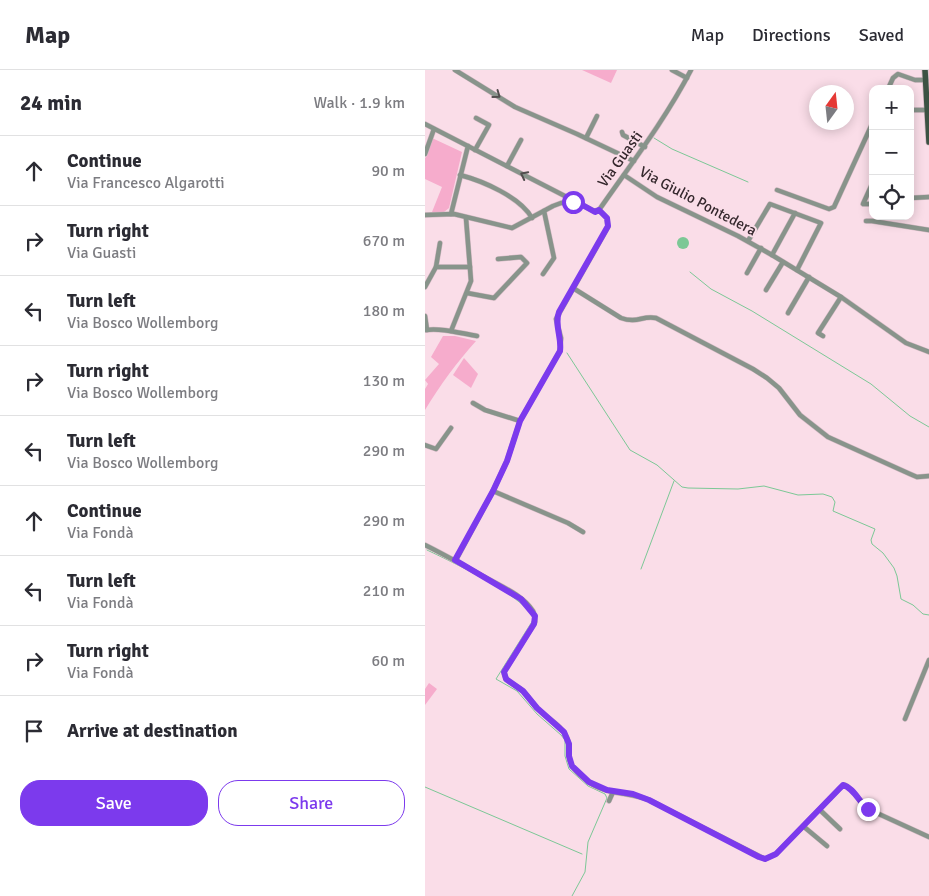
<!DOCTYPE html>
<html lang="en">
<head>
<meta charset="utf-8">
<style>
	body { margin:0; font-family:Signika,sans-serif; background:#f7f7f7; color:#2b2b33 }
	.controls { position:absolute; right:15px; top:15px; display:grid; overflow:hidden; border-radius:10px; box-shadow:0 2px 12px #0003 }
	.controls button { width:45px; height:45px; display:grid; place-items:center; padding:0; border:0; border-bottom:1px solid #e1e1e2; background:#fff; color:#2b2b33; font:25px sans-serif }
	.compass { position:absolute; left:384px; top:15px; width:45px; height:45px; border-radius:50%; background:#fff; box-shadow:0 2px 12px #0003; rotate:15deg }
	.stop { position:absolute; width:15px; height:15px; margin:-11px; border:4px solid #7c3aed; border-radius:50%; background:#fff }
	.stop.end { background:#7c3aed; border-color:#fff; box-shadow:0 1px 5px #0008 }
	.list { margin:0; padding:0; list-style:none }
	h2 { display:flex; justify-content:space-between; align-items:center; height:65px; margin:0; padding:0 20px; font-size:21px }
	h2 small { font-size:16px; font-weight:400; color:#7c7c81 }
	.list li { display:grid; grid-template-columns:32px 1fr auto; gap:15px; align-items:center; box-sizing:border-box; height:70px; padding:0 20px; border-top:1px solid #e1e1e2 }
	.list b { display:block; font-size:19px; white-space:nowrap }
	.list p { margin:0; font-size:16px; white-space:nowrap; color:#7c7c81 }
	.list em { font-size:16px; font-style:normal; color:#7c7c81 }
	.actions { display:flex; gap:10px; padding:15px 20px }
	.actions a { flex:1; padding:11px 0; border:1px solid #7c3aed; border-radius:20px; text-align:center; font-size:18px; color:#7c3aed }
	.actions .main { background:#7c3aed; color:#fff }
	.icon { flex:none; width:28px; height:28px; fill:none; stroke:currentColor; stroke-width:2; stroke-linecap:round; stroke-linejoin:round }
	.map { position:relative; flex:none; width:504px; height:826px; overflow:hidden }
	header { display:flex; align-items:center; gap:30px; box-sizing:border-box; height:70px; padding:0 25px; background:#fff; border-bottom:1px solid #e1e1e2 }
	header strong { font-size:24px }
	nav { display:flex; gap:28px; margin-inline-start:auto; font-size:18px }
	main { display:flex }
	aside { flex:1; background:#fff }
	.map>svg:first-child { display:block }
</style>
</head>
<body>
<header>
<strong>Map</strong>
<nav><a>Map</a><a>Directions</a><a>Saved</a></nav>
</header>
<main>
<aside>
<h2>24 min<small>Walk · 1.9 km</small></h2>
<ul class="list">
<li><svg class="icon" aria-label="ahead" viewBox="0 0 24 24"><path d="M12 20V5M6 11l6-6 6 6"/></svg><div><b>Continue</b><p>Via Francesco Algarotti</p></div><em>90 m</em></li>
<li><svg class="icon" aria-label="right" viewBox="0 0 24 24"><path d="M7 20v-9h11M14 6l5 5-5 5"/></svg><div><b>Turn right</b><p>Via Guasti</p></div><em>670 m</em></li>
<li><svg class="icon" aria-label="left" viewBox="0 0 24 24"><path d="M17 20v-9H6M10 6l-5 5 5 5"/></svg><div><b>Turn left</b><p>Via Bosco Wollemborg</p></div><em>180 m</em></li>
<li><svg class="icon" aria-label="right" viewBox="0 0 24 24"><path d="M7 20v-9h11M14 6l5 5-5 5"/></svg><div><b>Turn right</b><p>Via Bosco Wollemborg</p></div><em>130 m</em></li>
<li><svg class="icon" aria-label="left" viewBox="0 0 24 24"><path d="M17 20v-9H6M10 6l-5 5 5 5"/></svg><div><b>Turn left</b><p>Via Bosco Wollemborg</p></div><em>290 m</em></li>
<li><svg class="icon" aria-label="ahead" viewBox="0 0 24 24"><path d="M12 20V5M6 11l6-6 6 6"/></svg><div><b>Continue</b><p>Via Fondà</p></div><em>290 m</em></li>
<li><svg class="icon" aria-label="left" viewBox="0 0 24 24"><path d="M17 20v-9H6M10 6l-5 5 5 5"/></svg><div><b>Turn left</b><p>Via Fondà</p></div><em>210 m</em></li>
<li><svg class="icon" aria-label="right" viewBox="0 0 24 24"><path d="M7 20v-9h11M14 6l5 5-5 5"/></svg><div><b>Turn right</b><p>Via Fondà</p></div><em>60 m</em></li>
<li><svg class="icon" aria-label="arrive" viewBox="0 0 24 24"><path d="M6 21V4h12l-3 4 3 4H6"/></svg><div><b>Arrive at destination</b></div></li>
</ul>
<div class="actions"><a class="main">Save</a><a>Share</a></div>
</aside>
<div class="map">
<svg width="504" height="826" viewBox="0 0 504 826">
	<rect width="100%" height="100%" fill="#fadde8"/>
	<g fill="#f6accc">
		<path d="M157 0H192L186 13Z"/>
		<path d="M7 68 37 82 24 138 19 142H7L17 117 0 109V88L2 86Z"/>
		<path d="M18 266H30L51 271C32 292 15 315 0 340V319L3 314 0 310 14 294 6 287Z"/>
		<path d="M39 288 53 304 46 318 28 305Z"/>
		<path d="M4 613 12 619 0 635V619Z"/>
	</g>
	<circle fill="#7cc896" cx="258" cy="173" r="6"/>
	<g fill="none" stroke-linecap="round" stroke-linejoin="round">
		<g stroke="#7cc896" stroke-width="1">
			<path d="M229 68 247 79 323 112"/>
			<path d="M265 202 286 219 327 241 446 314 485 346 504 357"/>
			<path d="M142 283 205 380 232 395 257 417 263 418 313 419 339 416 373 425 398 424 407 427 410 432 408 441 450 459 446 470 447 474 458 483 469 498 472 506 476 529 488 535 498 544 504 545"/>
			<path d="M2 480C21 489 108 530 108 550L71 609 92 621 112 644 136 665 140 670V686L144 699 163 716 180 724 182 728 163 772 160 802 147 826"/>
			<path d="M216 499 249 411"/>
			<path d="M0 717 157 784"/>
		</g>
		<defs>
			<g id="minor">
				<path d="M30 0 90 37 152 64 209 91"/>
				<path d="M247 0 262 8"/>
				<path d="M463 19 468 8 473 4 490 10H501"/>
				<path d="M485 40H503"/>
				<path d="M0 54 169 141 174 140"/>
				<path d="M197 62 198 65 220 77"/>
				<path d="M161 68 172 46"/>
				<path d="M50 80 64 55 51 48"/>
				<path d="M0 84 9 59"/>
				<path d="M82 96 96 70"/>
				<path d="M35 105C58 111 95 127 107 148"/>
				<path d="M199 105 232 127 313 166 347 185 416 227 481 273 504 282"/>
				<path d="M448 112 438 134H448"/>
				<path d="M352 120 404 139 409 137 448 52"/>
				<path d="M485 128 504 127"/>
				<path d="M174 140C206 94 240 50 266 0"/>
				<path d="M26 144 43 76"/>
				<path d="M0 145 29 144 87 158 128 136 136 133 151 132"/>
				<path d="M441 151H447L504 160"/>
				<path d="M323 171 345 134 396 153 372 200"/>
				<path d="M347 185 370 143"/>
				<path d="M11 197 15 173"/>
				<path d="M322 203 336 178"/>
				<path d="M118 204 129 188 119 141"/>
				<path d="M0 217 11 197H45"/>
				<path d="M148 218 196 248C213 254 217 245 231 248L328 299 342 308 354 318 375 345 403 367 485 404 492 407 504 406"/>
				<path d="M341 220 358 192"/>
				<path d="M42 223 69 228 102 193 96 187 73 189"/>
				<path d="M363 243 384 207"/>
				<path d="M0 246 2 260"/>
				<path d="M0 260C18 258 34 263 52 266"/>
				<path d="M26 261 46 211 41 148"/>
				<path d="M398 266 393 263 416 227"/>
				<path d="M48 333 60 340 95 351"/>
				<path d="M0 375 11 379 26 358"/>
				<path d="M68 421 143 453 158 462"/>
				<path d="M0 475C22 486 43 498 65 510 80 518 98 526 108 541 110 545 110 548 110 552L79 602C80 613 90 614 97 620 103 625 107 633 112 638 121 648 137 655 142 668 145 674 144 680 144 687 145 698 157 707 165 713 182 725 206 722 224 730L340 789 351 784 415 718 420 715C430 720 434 732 443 739L504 767"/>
				<path d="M31 490 68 421 82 391 95 351 135 281 136 268 131 249 183 157 182 148 174 140"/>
				<path d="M480 649 504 590"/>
				<path d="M184 731 188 722"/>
				<path d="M395 740 415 759"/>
				<path d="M378 756 402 776"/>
			</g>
			<path id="major" d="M500 0 504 72"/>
		</defs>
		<use href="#minor" stroke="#d3b9c3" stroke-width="5.5"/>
		<use href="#major" stroke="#d3b9c3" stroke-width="7"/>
		<use href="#minor" stroke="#88948b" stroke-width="4.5"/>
		<use href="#major" stroke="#3c5243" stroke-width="5.5"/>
	</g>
	<defs><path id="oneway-chevron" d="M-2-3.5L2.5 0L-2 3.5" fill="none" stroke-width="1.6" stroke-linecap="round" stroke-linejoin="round" transform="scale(1.25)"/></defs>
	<g stroke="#524e4e">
		<use href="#oneway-chevron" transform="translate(72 25) rotate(36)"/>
		<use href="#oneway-chevron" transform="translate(99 105) rotate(-153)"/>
	</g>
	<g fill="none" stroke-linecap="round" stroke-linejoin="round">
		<path stroke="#7c3aed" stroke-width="6" d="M148 132H152L170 142 174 140 182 148 183 156 134 242C129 255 137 267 135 281L95 351 82 391 68 421 30 490 96 529 110 546 109 554 79 602 81 609 98 621 112 638 139 662 144 674V686L147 696 164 712 182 720 208 724 224 730 334 787 340 789 351 784 418 715C429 718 434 732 443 739"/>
	</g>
	<g text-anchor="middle" stroke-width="4" stroke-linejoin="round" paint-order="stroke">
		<g font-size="15" fill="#35282d" stroke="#fadde8">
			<text transform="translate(195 89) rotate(-54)" y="5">Via Guasti</text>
			<text transform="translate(273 131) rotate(28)" y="5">Via Giulio Pontedera</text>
		</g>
	</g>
</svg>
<div class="controls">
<button>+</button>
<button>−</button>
<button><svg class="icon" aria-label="locate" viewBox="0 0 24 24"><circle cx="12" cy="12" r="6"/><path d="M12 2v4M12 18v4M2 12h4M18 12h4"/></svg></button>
</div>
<svg class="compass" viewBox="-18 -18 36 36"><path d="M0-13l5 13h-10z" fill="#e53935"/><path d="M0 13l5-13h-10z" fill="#7c7c81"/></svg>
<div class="stop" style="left:148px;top:132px"></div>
<div class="stop end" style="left:443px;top:739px"></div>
</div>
</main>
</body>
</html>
